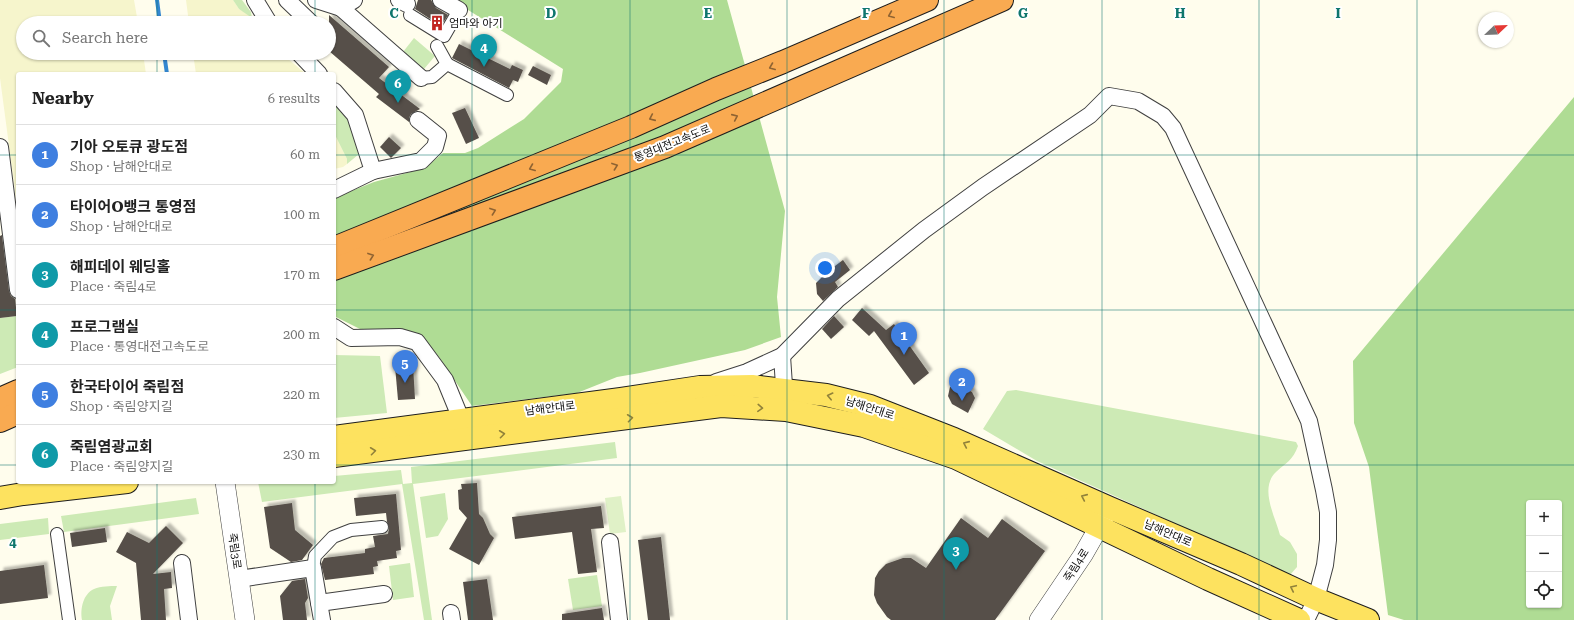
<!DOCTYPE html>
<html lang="en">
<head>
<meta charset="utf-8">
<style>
	body { margin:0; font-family:"Roboto Serif","Noto Sans KR",serif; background:#f2f2f2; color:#222 }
	.controls { position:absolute; right:12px; bottom:12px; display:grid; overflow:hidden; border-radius:4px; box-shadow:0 1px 3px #0004 }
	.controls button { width:36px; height:36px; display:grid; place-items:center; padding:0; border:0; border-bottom:1px solid #e0e0e0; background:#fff; color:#222; font:20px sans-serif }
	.compass { position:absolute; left:1478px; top:12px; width:36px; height:36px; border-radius:50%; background:#fff; box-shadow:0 1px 3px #0004; rotate:67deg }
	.you { position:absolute; left:825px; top:268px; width:14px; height:14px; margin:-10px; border:3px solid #fff; border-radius:50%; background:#1a73e8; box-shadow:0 0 0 6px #1a73e833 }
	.badge { display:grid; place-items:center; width:26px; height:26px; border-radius:50%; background:#0b8043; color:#fff; font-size:13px; font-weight:700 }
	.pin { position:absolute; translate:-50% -33px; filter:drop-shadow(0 1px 2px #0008) }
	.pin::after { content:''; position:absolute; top:21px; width:14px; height:12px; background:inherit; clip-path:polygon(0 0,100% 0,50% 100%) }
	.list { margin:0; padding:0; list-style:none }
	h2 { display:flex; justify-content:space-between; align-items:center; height:52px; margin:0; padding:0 16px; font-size:17px }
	h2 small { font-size:13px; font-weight:400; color:#767676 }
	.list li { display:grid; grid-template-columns:26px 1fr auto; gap:12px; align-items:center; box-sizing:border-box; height:60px; padding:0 16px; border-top:1px solid #e0e0e0 }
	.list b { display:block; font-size:15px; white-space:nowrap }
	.list p { margin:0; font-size:13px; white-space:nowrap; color:#767676 }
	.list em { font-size:13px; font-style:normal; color:#767676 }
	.icon { flex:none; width:22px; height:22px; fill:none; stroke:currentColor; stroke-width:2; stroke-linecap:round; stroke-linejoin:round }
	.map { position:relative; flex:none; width:1574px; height:620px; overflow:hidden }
	.search { position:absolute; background:#fff; box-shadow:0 1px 3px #0004; left:16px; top:16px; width:320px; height:44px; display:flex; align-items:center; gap:10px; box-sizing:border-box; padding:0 14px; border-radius:22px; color:#767676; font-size:15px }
	.panel { position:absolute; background:#fff; box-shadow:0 1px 3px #0004; left:16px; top:72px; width:320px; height:412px; border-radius:4px }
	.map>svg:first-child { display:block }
</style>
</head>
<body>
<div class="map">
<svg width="1574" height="620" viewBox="0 0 1574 620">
	<defs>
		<filter id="shadow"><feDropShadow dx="3.5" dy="-3.5" stdDeviation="1" flood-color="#0004"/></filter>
	</defs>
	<rect width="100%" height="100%" fill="#fffded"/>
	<g fill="#f6f5cc">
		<path d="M0 0H134L138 23H23V53H143L146 74H18V213L0 78Z"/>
		<path d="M186 0H233L239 9 246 13 257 23H189Z"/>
		<path d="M193 53H281L306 74H196Z"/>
		<path d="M334 133 347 159V164L343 167 334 169Z"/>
	</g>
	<g fill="#cdeab5">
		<path d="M233 0H242L251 12 252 18 239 9Z"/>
		<path d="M414 38 435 56 424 69 403 52Z"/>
		<path d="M334 99 348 116 359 154 347 164V159L334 133Z"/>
		<path d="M17 316 18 367 0 374V318Z"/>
		<path d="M334 355 380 356 387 413 334 418Z"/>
		<path d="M1016 390 1296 442 1298 446C1293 460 1286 463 1276 472 1259 488 1275 516 1280 535L1290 542 1297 554V567L1290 575 1037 461 983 429 1007 391Z"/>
		<path d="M615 442 617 458 413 484 432 620H424L402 484 262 502 258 482H334V476L401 470 403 484 412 483 411 467Z"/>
		<path d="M445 493 448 519 438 536 426 538 420 497Z"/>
		<path d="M196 498 199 514 64 532 61 516Z"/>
		<path d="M48 518 49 534 0 540V524Z"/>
		<path d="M410 563 414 597 393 600 389 566Z"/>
		<path d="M597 575 602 606 573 610 568 579Z"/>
		<path d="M117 586 110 606 112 620H82C80 609 83 594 94 589 101 586 110 586 117 586Z"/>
	</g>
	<g fill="#afdc94" fill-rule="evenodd">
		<path d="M452 0H727L785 211 777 297 781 337 745 350 640 373 617 377 577 393 472 406 439 357 423 338 362 330 334 316V198L374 182 425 168 443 153H465L478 148 524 119 561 82 563 69Z"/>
		<path d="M1574 97V620H1404L1388 615 1369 467 1354 423 1353 361ZM1529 503H1559V605H1529Z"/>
	</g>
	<path fill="#e0f1c7" d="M621 496 626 532 610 534 605 498Z"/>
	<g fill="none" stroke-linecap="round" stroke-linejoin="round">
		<g stroke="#3487d1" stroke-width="4">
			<path d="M157 0 160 23"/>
			<path d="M164 53 167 74"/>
		</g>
	</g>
	<g fill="#564f49" filter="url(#shadow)">
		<path d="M418 0H431L436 8 448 15 441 26 415 9Z"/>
		<path d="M329 15 389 67 379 78 420 109 411 114 409 118V122L376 97 379 94 329 51Z"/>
		<path d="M459 44 510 69 512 65 523 70 518 82 513 80 509 88 452 58Z"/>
		<path d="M533 66 551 75 547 85 528 75Z"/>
		<path d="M465 108 479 138 466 144 452 113Z"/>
		<path d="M389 137 401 148 391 158 380 147Z"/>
		<path d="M2 235 9 291 11 296 15 299 17 316 0 318V236Z"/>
		<path d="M843 260 850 270 835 282 838 287 823 301 817 294 816 283 827 272Z"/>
		<path d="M862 308 886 330 894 324 929 373 914 385 874 331 869 336 852 320Z"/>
		<path d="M834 316 844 327 831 339 822 329Z"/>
		<path d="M413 365 415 399 398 400 395 366Z"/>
		<path d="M950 387H961L972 392 975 398 968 413 952 404 948 396Z"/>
		<path d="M477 483 479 514 483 518 490 534 494 538 479 565 449 549 467 518 459 509 458 490 462 489 461 484Z"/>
		<path d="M396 494 401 550 396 551 397 558 377 561 378 566 373 567 374 574 325 580 321 564 324 558 365 553V549L375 547 373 536 388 534 389 527 387 522 386 513 356 516 354 498Z"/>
		<path d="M292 503 295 530 313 545 302 560 291 562 270 548 264 507Z"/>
		<path d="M601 506 604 528 591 529 597 572 578 574 572 532 515 539 512 517Z"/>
		<path d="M961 518 988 538 1002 519 1045 551 995 620H891L887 617 877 603 874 595 875 578 879 571 886 564 903 558H911L926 568Z"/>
		<path d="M166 526 183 543 153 574 171 572 172 588 164 589 166 620H141L136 563 116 552 127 532 149 543Z"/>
		<path d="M105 528 107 542 72 547 70 533Z"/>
		<path d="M661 537 670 620H648L638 540Z"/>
		<path d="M44 565 48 598 0 604V571Z"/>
		<path d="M305 579 308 598 305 603 307 620H283L280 596 292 581Z"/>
		<path d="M487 579 493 620H468L463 582Z"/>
		<path d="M602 608 604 620H562V614Z"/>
	</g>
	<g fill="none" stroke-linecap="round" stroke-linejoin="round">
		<defs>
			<g id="pedestrian">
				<path d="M410 15 444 36 459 10"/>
				<path d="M437 46 447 64"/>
				<path d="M421 78 432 77 447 64 507 95"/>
				<path d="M57 534 69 620"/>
				<path d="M313 568 315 556 333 537 351 530 382 527"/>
			</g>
			<g id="minor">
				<path d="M255 0 269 23"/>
				<path d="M287 0 311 23"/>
				<path d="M316 0 341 8 421 78"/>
				<path d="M399 0 407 4"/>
				<path d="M441 0 459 10"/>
				<path d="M341 8 354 0"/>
				<path d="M299 53 319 74"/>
				<path d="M334 91 355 115 373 171 334 190"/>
				<path d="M0 147 18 290"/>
				<path d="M373 171 421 161 435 147 438 136 418 120"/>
				<path d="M334 327 351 338 400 337 417 342 445 380 461 419"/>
				<path d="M782 356 785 400"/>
				<path d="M716 382 747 372 782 356 838 299 924 230 983 187 1090 115 1109 96 1138 101 1163 116 1173 128 1309 421 1324 490 1328 512V540L1325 565 1316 599 1306 620"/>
				<path d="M610 542 619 620"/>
				<path d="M182 563 189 620"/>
				<path d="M239 579 313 568 319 603 384 594"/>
				<path d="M319 603 322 620"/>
				<path d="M451 613 452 620"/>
			</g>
			<g id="tertiary">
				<path d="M225 482 245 620"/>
				<path d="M1039 620 1083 555 1107 513"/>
			</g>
			<g id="primary">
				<path d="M334 437 621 399 700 387 752 386 826 395 870 406 954 439 1110 508 1241 564 1316 599 1368 620"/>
				<path d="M334 456 721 406 786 410 864 426 956 458 1208 579 1299 620"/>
				<path d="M0 498 23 494 127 482"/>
			</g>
			<g id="motorway">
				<path d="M334 248 631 127 716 89 783 62 927 0"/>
				<path d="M334 269 665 147 1002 0"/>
				<path d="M0 399 18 391"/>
				<path d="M0 421 18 413"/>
			</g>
		</defs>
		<use href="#pedestrian" stroke="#404040" stroke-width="14"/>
		<use href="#minor" stroke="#404040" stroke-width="18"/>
		<use href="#tertiary" stroke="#404040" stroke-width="20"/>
		<use href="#primary" stroke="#1e1e1e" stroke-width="24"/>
		<use href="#motorway" stroke="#1e1e1e" stroke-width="24"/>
		<use href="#pedestrian" stroke="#fff" stroke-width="12"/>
		<use href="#minor" stroke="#fff" stroke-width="16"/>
		<use href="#tertiary" stroke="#fff" stroke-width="19"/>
		<use href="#primary" stroke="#fde25f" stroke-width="22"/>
		<use href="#motorway" stroke="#f9aa51" stroke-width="22"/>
	</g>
	<defs><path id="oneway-chevron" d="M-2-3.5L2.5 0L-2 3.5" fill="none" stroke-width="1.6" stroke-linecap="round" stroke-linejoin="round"/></defs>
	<g stroke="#8f6332">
		<use href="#oneway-chevron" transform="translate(891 15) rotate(157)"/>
		<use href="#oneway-chevron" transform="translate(772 67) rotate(158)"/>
		<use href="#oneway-chevron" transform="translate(735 117) rotate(-24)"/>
		<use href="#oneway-chevron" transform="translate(652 118) rotate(156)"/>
		<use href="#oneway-chevron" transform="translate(615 166) rotate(-20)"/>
		<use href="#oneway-chevron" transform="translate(532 168) rotate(158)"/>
		<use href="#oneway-chevron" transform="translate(493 211) rotate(-20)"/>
		<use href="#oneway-chevron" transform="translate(371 256) rotate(-20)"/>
	</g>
	<g stroke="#91823a">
		<use href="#oneway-chevron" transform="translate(830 396) rotate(-167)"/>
		<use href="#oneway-chevron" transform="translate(760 408) rotate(3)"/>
		<use href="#oneway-chevron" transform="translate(630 418) rotate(-7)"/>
		<use href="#oneway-chevron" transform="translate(502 434) rotate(-7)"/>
		<use href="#oneway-chevron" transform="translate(966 444) rotate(-156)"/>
		<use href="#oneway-chevron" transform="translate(373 451) rotate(-7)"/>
		<use href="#oneway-chevron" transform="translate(1084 497) rotate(-156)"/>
		<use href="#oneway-chevron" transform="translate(1293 588) rotate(-155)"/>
	</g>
	<path fill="none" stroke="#0f766e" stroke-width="1" stroke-opacity="0.55" d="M157 0V23M315 0V23M472 0V620M630 0V620M787 0V620M944 0V620M1102 0V620M1259 0V620M1417 0V620M157 53V74M315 53V74M0 155H18M334 155H1574M0 310H18M334 310H1574M0 465H18M334 465H1574M157 482V620M315 482V620"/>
	<defs>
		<symbol id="building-bare" viewBox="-9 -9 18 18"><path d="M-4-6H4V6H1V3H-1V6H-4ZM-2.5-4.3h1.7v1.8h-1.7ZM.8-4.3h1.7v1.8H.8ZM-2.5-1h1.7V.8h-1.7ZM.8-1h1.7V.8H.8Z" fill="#c12521" stroke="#fff" stroke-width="2.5" paint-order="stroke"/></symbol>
	</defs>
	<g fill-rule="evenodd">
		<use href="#building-bare" x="426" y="12" width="22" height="22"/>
	</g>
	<g text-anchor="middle" stroke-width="4" stroke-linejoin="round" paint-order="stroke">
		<g font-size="11" fill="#0d0d0d" stroke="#fff" text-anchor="start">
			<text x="449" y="27">엄마와 아기</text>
		</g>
		<g font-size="11" fill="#0d0d0d" stroke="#fff">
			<text transform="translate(672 143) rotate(-22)" y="4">통영대전고속도로</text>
			<text transform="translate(550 408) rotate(-7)" y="4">남해안대로</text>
			<text transform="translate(870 408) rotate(18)" y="4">남해안대로</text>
			<text transform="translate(1168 533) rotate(23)" y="4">남해안대로</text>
			<text transform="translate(235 551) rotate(82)" y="4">죽림3로</text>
			<text transform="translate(1076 565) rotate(-57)" y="4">죽림4로</text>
		</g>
	</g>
	<g font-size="13" text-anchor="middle" font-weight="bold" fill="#0f766e" stroke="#fff" stroke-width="4" stroke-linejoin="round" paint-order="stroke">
		<text x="394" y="18">C</text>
		<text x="551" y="18">D</text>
		<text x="708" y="18">E</text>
		<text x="866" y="18">F</text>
		<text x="1023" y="18">G</text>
		<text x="1180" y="18">H</text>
		<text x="1338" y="18">I</text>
		<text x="13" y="547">4</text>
	</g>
</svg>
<div class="controls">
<button>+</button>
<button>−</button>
<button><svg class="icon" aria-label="locate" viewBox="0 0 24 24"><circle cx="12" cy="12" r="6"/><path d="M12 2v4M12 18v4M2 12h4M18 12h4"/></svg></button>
</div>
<svg class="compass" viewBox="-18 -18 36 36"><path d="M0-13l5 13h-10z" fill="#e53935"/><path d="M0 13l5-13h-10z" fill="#767676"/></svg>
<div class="you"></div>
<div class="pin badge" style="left:904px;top:355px;background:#3f7fe0">1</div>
<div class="pin badge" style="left:962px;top:401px;background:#3f7fe0">2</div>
<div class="pin badge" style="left:956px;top:570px;background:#0f9aa8">3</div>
<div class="pin badge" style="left:484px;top:67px;background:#0f9aa8">4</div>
<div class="pin badge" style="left:405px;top:383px;background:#3f7fe0">5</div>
<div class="pin badge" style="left:398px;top:103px;background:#0f9aa8">6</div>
<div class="search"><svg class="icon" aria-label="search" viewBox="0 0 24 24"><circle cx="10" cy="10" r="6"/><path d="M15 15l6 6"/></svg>Search here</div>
<section class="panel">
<h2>Nearby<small>6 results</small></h2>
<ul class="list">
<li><span class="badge" style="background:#3f7fe0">1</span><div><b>기아 오토큐 광도점</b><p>Shop · 남해안대로</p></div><em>60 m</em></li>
<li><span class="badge" style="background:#3f7fe0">2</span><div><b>타이어O뱅크 통영점</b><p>Shop · 남해안대로</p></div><em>100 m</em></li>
<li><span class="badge" style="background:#0f9aa8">3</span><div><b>해피데이 웨딩홀</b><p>Place · 죽림4로</p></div><em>170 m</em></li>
<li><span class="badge" style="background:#0f9aa8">4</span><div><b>프로그램실</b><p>Place · 통영대전고속도로</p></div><em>200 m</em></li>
<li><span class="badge" style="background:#3f7fe0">5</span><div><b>한국타이어 죽림점</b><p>Shop · 죽림양지길</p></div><em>220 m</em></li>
<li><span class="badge" style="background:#0f9aa8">6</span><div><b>죽림염광교회</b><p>Place · 죽림양지길</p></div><em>230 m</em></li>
</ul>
</section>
</div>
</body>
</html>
